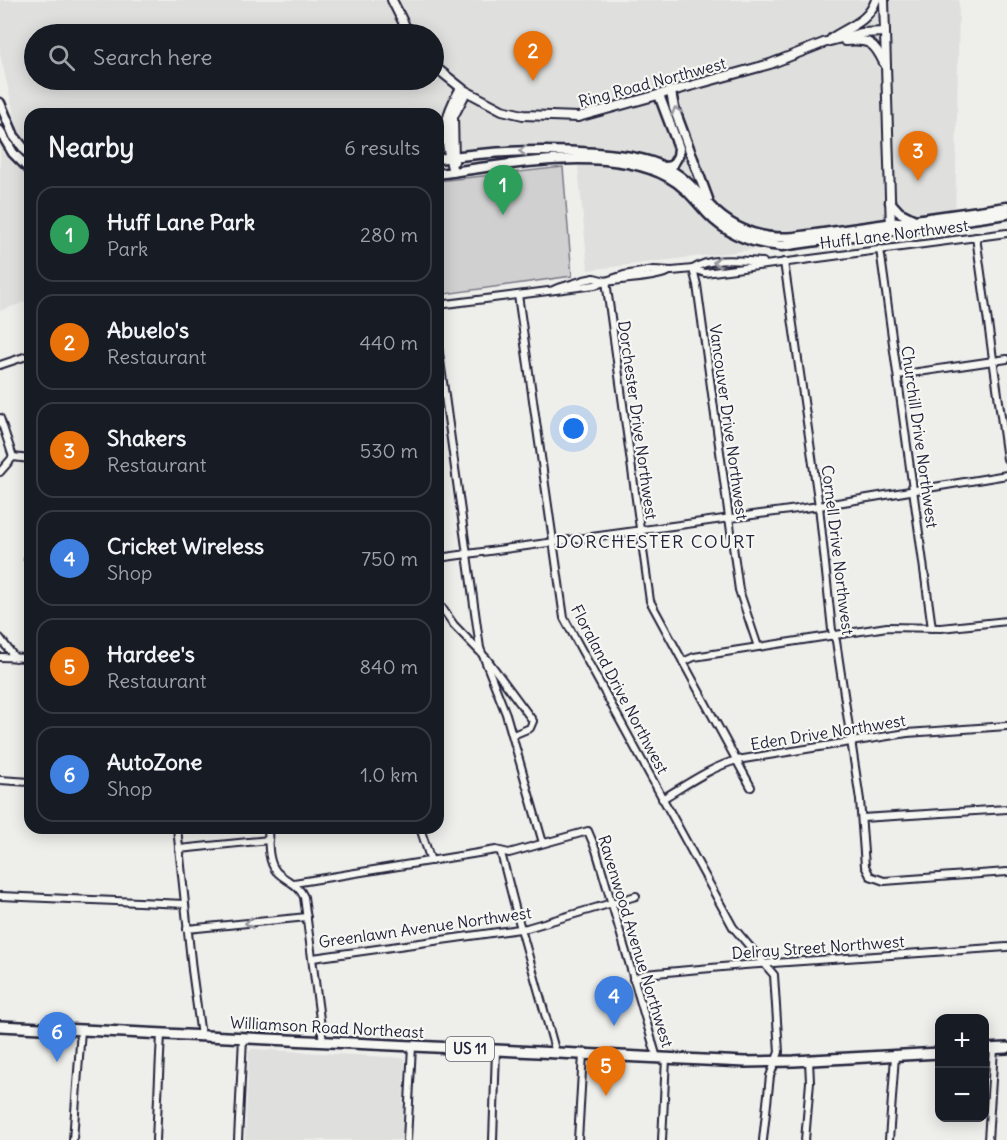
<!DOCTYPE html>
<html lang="en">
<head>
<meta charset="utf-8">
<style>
	body { margin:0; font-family:Delius,sans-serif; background:#242831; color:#f1f3f6 }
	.controls { position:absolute; right:18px; bottom:18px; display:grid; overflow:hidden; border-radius:12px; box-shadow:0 3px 15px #0003 }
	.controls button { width:54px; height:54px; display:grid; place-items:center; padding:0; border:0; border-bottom:2px solid #363941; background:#171b24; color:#f1f3f6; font:30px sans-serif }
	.you { position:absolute; left:574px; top:429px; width:21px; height:21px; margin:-15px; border:4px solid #fff; border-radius:50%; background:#1a73e8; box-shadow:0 0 0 9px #1a73e833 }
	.badge { display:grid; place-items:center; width:39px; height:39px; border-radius:50%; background:#0f766e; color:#fff; font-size:20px; font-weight:700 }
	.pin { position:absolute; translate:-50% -50px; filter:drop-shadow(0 2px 3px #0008) }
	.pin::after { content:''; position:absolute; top:32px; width:21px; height:18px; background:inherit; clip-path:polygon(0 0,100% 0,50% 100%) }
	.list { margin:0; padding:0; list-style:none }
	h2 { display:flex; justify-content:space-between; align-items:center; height:78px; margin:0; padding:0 24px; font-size:26px }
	h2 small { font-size:20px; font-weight:400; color:#9ea1a6 }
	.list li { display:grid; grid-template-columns:39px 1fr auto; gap:18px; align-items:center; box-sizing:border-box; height:96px; margin:0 12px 12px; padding:0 12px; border:2px solid #363941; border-radius:18px }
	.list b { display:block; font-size:22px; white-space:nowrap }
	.list p { margin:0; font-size:20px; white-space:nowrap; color:#9ea1a6 }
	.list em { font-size:20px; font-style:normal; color:#9ea1a6 }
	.icon { flex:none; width:33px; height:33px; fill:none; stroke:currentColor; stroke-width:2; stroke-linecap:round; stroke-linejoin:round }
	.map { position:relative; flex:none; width:1007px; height:1140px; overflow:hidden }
	.search { position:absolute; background:#171b24; box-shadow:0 3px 15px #0003; left:24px; top:24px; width:420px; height:66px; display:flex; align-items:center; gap:15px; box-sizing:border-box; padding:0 21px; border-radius:33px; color:#9ea1a6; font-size:22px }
	.panel { position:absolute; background:#171b24; box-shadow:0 3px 15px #0003; left:24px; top:108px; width:420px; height:726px; border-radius:18px }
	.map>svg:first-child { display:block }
</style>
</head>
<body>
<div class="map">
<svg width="1007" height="1140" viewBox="0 0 1007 1140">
	<rect width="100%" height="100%" fill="#eeeeeb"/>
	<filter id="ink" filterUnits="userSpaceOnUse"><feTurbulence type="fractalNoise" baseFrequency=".0167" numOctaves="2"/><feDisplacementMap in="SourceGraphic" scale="12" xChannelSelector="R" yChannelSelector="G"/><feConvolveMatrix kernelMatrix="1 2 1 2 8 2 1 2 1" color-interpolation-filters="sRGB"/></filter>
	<g filter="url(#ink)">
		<g fill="#dfdfde" fill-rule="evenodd">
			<path d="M0 0H959L955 229 798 251 777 252 758 249 588 270 578 166H532L438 179V114H30V300L0 311V135L17 126 0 54ZM34 34H434V80H34Z"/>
			<path d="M252 1049 405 1058 402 1140H245L249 1052Z"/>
		</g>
		<path fill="#d0d0d1" stroke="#797986" stroke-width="1.5" d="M563 167 572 276 438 295V181Z"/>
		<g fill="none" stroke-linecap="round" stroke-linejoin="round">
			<defs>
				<g id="minor">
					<path d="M976 237 1007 459"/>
					<path d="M880 249 932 628"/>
					<path d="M784 262 819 506 832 630 836 641 860 800 865 866 870 876 884 881 1007 872"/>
					<path d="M693 269 697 285 739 590 758 647"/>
					<path d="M693 269C712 256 741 261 763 262"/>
					<path d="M606 281 650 601 751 787"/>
					<path d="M555 289 584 280 594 278 606 281 624 275 654 270 672 271 693 269 705 273 1007 233"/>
					<path d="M518 295 564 618 733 927 774 975 779 1052 770 1076 763 1140"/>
					<path d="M438 305 595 285C618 277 644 281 668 272"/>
					<path d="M438 346 480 648 506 714 543 843"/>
					<path d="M0 365 30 355"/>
					<path d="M898 375 1007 359"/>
					<path d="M0 418 13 457"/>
					<path d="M13 457 30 459"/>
					<path d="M0 472 13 457"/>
					<path d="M438 558 819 506 1007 475"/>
					<path d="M28 559 30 556"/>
					<path d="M438 602 454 625 487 659 533 721 530 728 513 735"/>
					<path d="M0 638 15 658"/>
					<path d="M0 657 30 658"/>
					<path d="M683 662 694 657 887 627 941 628 1007 621"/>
					<path d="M0 780 30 782"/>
					<path d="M662 799C686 785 711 767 737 760L907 733 1007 726"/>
					<path d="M862 818 1007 809"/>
					<path d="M177 828 192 970 201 1036"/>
					<path d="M268 828C269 841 267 860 276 871 285 881 298 883 304 897L323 1042"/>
					<path d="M420 828 431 861"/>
					<path d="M179 849 269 840"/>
					<path d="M501 853 516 911 556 1053"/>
					<path d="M294 883 472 854 496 850 509 853 588 831 596 850 657 1058"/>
					<path d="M0 896 185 904"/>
					<path d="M187 929 307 917"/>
					<path d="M313 958 527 928 636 896"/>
					<path d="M633 979 645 974 744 965 1007 947"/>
					<path d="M73 1140 81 1030"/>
					<path d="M156 1140 161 1034"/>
					<path d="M238 1140 243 1038"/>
					<path d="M407 1140 412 1046"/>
					<path d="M493 1140 496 1050"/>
					<path d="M578 1140 583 1054"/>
					<path d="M662 1140 666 1058"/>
					<path d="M805 1140 810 1082 809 1060"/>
					<path d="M889 1140 895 1056"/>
					<path d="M988 1140 994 1049"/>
				</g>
				<g id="tertiary">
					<path d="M392 0 409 34"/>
					<path d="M884 0 891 229"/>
					<path d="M832 38C850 26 868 22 876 0"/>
					<path d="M845 41C869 39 874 42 884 63"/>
					<path d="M434 66 464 90 502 110 523 115 578 117 770 64 826 42 861 33 885 32"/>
					<path d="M454 161 453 117 466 92"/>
					<path d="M453 172C444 137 441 120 461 88"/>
				</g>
				<g id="secondary">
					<path d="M671 92 674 108 708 199"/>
					<path d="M659 95 679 148 678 156 672 166 665 167"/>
					<path d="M0 103 14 136 30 156"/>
					<path d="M0 131 13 153 30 170"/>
					<path d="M438 159C491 151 544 149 597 153 619 155 644 157 664 167 683 175 695 190 709 205 732 230 762 240 795 237L1007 207"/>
					<path d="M438 174C504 165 608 144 668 177 685 186 696 201 708 214 728 235 755 244 782 246L1007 214"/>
					<path d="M890 202 899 212 913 219"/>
				</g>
				<g id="primary">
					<path d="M0 1026 745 1062 794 1061 940 1053"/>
					<path d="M984 1049 1007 1048"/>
				</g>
			</defs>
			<use href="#minor" stroke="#22223b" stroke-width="10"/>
			<use href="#tertiary" stroke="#22223b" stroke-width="12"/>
			<use href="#secondary" stroke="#22223b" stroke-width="13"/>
			<use href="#primary" stroke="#22223b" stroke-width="14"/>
			<use href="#minor" stroke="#f6f6f2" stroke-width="6"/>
			<use href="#tertiary" stroke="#f6f6f2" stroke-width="8"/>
			<use href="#secondary" stroke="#f6f6f2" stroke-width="8"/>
			<use href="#primary" stroke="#f6f6f2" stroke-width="9"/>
		</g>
		<defs><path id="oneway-chevron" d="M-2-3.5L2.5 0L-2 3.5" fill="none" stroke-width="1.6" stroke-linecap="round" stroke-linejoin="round" transform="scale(1.5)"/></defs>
		<g stroke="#9797a0">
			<use href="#oneway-chevron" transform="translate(676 111) rotate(-107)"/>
			<use href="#oneway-chevron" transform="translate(523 151) rotate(179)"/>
			<use href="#oneway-chevron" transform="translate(717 262) rotate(175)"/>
			<use href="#oneway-chevron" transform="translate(249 923) rotate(174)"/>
		</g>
	</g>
	<g text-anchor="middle" stroke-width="4.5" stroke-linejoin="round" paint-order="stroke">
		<rect fill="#f6f6f2" stroke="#626272" stroke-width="1.5" x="446" y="1037" width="48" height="24" rx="4.5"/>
		<g font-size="15" font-weight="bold" fill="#22223b">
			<text x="470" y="1054">US 11</text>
		</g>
		<g font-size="16" fill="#22223b" stroke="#f6f6f2">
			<text transform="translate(652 82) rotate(-15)" y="6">Ring Road Northwest</text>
			<text transform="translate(894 234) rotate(-7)" y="6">Huff Lane Northwest</text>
			<text transform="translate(638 420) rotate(82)" y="6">Dorchester Drive Northwest</text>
			<text transform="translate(729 422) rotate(82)" y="6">Vancouver Drive Northwest</text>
			<text transform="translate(920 437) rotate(82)" y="6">Churchill Drive Northwest</text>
			<text transform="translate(838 550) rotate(83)" y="6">Cornell Drive Northwest</text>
			<text transform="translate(620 689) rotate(62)" y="6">Floraland Drive Northwest</text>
			<text transform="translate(828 732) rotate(-9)" y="6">Eden Drive Northwest</text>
			<text transform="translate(425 927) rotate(-8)" y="6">Greenlawn Avenue Northwest</text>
			<text transform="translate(636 941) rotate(73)" y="6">Ravenwood Avenue Northwest</text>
			<text transform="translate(818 947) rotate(-4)" y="6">Delray Street Northwest</text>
			<text transform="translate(327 1027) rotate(3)" y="6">Williamson Road Northeast</text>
		</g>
		<g font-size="18" letter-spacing="1.5" fill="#22223b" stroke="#f6f6f2">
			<text x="656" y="548">DORCHESTER COURT</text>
		</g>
	</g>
</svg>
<div class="controls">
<button>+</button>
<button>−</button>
</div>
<div class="you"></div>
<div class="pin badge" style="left:503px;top:215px;background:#2e9e5b">1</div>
<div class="pin badge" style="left:533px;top:81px;background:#e8710a">2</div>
<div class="pin badge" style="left:918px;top:181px;background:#e8710a">3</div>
<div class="pin badge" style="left:614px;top:1026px;background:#3f7fe0">4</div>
<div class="pin badge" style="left:606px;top:1096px;background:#e8710a">5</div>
<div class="pin badge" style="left:57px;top:1062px;background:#3f7fe0">6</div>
<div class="search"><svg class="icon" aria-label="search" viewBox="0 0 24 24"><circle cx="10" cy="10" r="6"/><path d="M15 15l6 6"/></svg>Search here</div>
<section class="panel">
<h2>Nearby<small>6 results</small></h2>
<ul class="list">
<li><span class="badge" style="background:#2e9e5b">1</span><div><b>Huff Lane Park</b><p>Park</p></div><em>280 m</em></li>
<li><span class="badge" style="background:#e8710a">2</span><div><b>Abuelo's</b><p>Restaurant</p></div><em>440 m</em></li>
<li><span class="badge" style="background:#e8710a">3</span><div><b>Shakers</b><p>Restaurant</p></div><em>530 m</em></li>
<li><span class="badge" style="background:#3f7fe0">4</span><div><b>Cricket Wireless</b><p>Shop</p></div><em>750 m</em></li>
<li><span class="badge" style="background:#e8710a">5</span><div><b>Hardee's</b><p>Restaurant</p></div><em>840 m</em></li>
<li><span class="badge" style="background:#3f7fe0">6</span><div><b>AutoZone</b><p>Shop</p></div><em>1.0 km</em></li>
</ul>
</section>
</div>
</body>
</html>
